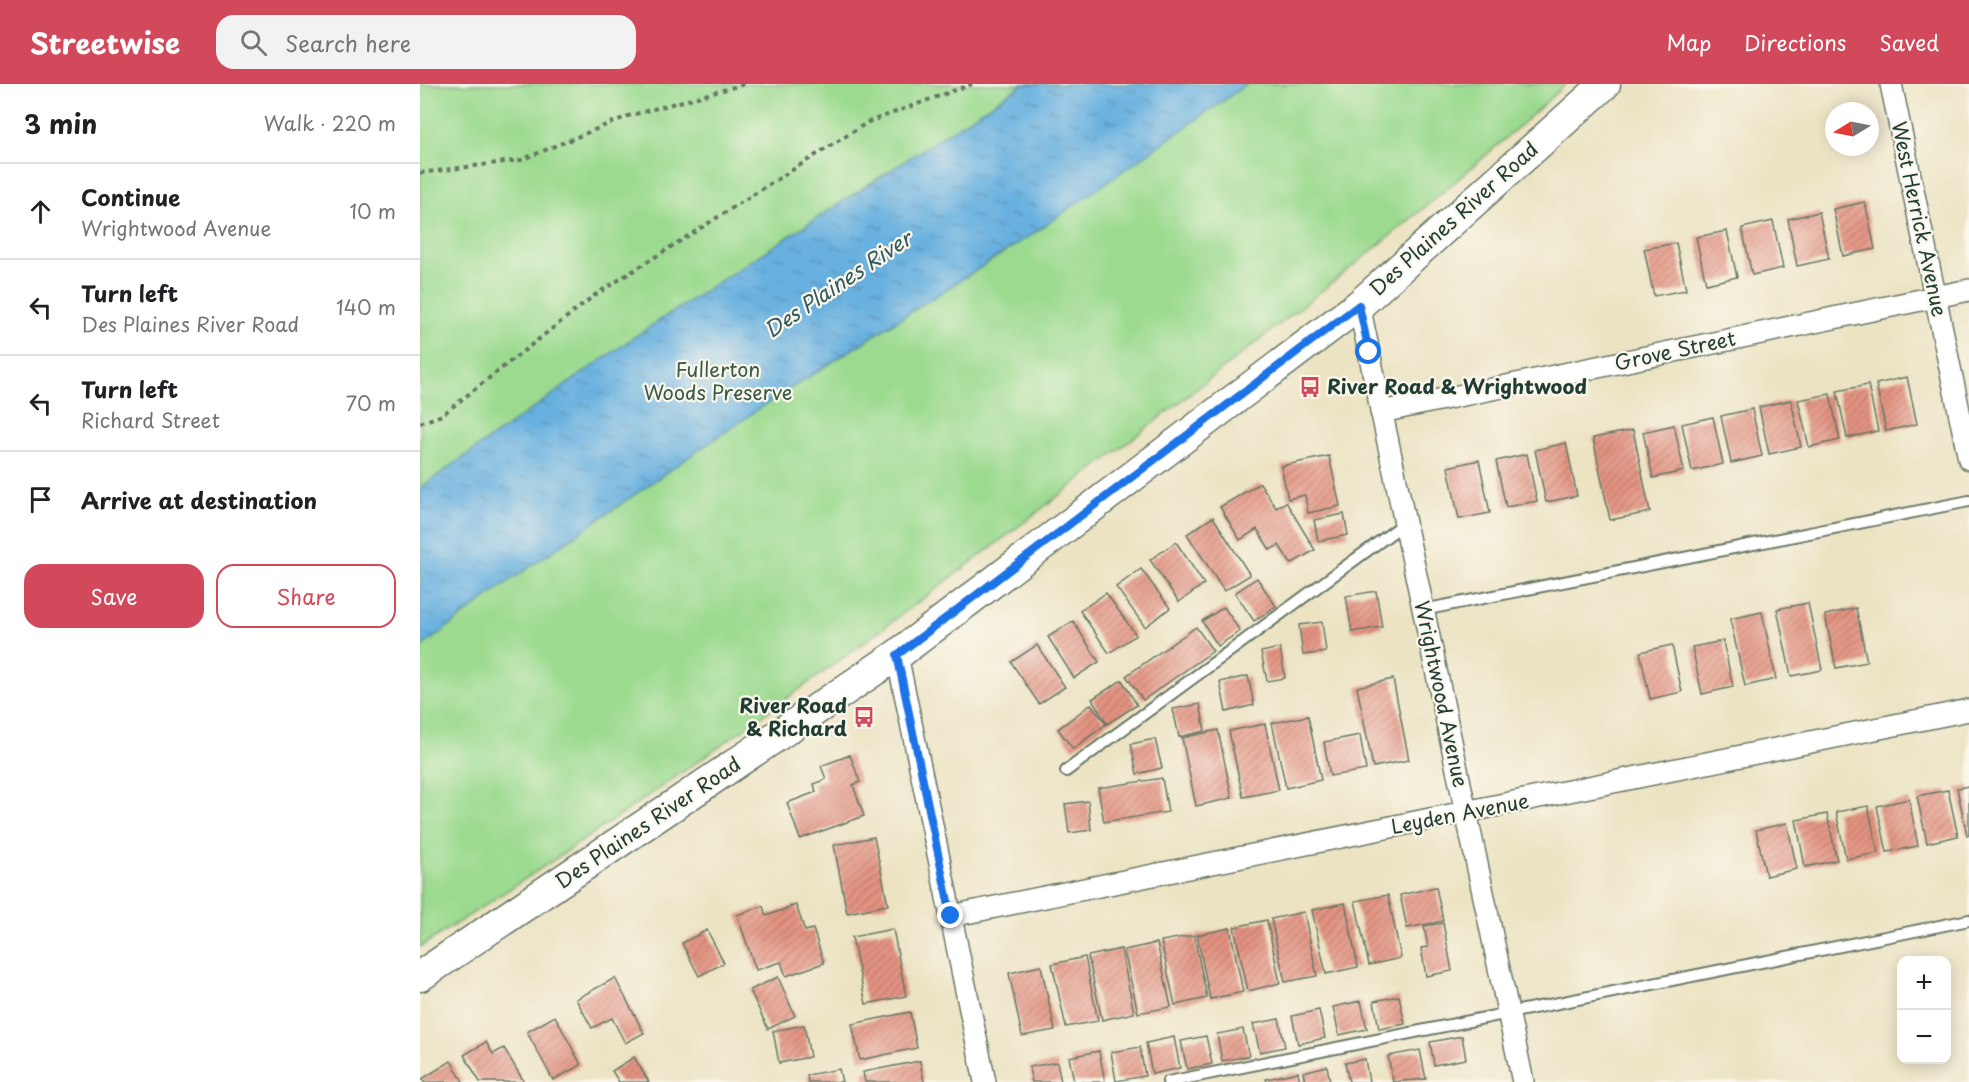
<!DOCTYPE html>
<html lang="en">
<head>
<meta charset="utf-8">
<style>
	body { margin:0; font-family:"Playpen Sans",sans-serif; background:#f2f2f2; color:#202124 }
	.controls { position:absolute; right:18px; bottom:18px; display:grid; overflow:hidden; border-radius:12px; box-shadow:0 3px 15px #0003 }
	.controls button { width:54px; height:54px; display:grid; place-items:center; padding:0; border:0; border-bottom:2px solid #e0e0e0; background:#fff; color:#202124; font:30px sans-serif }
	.compass { position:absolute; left:1405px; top:18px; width:54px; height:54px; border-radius:50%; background:#fff; box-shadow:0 3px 15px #0003; rotate:260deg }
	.stop { position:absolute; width:18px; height:18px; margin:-14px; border:4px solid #1a73e8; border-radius:50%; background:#fff }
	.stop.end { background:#1a73e8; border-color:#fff; box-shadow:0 2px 6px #0008 }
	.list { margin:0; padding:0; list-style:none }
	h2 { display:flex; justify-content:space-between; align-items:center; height:78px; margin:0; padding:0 24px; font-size:26px }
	h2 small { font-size:20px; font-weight:400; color:#757577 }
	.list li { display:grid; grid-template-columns:39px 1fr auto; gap:18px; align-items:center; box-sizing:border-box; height:96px; padding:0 24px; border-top:2px solid #e0e0e0 }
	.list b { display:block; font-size:22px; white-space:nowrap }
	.list p { margin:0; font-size:20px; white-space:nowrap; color:#757577 }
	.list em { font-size:20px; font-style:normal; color:#757577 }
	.actions { display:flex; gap:12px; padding:18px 24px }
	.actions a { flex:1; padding:14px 0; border:2px solid #d1495b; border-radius:18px; text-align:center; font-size:21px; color:#d1495b }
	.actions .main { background:#d1495b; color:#fff }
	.icon { flex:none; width:33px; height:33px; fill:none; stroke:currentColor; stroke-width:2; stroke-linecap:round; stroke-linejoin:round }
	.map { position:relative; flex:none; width:1549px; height:998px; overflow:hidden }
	header { display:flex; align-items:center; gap:36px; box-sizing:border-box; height:84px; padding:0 30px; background:#d1495b; color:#fff }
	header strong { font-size:28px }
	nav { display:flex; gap:33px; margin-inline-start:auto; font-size:21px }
	.search { width:420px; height:54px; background:#f2f2f2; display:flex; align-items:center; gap:15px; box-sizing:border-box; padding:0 21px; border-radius:18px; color:#757577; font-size:22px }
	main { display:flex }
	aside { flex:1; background:#fff }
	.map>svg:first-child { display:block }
</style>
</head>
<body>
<header>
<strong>Streetwise</strong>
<div class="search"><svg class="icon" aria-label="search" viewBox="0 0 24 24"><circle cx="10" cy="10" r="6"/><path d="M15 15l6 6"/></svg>Search here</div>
<nav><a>Map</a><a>Directions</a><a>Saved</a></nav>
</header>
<main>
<aside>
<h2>3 min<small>Walk · 220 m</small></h2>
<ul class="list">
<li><svg class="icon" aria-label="ahead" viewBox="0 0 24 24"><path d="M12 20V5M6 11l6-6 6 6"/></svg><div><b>Continue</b><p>Wrightwood Avenue</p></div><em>10 m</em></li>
<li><svg class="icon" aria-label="left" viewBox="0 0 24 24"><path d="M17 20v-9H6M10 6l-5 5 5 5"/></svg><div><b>Turn left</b><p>Des Plaines River Road</p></div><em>140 m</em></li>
<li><svg class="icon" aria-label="left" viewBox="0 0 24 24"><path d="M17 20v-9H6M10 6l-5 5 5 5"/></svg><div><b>Turn left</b><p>Richard Street</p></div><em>70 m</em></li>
<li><svg class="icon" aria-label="arrive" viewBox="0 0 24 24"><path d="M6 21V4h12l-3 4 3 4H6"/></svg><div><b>Arrive at destination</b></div></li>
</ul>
<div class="actions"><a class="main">Save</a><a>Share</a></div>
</aside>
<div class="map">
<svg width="1549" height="998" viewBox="0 0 1549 998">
	<defs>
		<pattern id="water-ripples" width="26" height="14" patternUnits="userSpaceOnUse" patternTransform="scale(1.5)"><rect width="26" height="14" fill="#67b0df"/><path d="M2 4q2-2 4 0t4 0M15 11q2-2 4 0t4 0" fill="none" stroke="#5490b6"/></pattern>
		<pattern id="building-hatch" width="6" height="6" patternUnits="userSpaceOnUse" patternTransform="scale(1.5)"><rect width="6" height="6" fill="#e49381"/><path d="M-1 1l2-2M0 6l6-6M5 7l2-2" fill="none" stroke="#b8796a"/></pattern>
	</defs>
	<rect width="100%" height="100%" fill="#fbf7ec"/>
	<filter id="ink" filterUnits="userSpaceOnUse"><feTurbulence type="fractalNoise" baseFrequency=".0167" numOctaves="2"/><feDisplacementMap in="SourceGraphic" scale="12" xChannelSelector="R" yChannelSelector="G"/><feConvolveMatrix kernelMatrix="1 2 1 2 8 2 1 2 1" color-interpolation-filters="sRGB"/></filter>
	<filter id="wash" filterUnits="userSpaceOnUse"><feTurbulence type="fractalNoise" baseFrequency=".008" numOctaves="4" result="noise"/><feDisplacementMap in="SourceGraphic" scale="24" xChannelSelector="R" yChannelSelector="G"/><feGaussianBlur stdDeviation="1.35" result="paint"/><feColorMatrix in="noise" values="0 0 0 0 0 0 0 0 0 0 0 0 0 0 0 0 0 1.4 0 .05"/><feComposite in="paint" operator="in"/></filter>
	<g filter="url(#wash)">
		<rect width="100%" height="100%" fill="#ece3c3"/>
		<path fill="#9bda8f" stroke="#5d8c62" stroke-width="1.5" d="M0 0H1146C1010 125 863 238 716 352 485 532 249 705 0 863Z"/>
		<path fill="url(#water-ripples)" stroke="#43768a" stroke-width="1.5" d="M603 0H827L613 150 340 324 88 498 0 564V404L217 251Z"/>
		<g id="blocks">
			<g fill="url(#building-hatch)">
				<path d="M1445 118 1455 165 1423 172 1413 125Z"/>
				<path d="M1399 128 1409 175 1377 182 1368 135Z"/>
				<path d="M1353 137 1363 184 1332 191 1322 144Z"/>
				<path d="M1307 147 1317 193 1286 200 1276 153Z"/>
				<path d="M1256 159 1266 206 1234 212 1224 165Z"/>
				<path d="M1487 293 1497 340 1466 347 1456 300Z"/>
				<path d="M1448 301 1458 347 1427 354 1417 307Z"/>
				<path d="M1410 310 1420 356 1389 363 1378 316Z"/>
				<path d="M1371 316 1381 363 1349 370 1339 323Z"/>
				<path d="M1332 325 1342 372 1311 379 1301 332Z"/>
				<path d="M1293 333 1303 380 1272 387 1262 340Z"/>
				<path d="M1254 341 1264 387 1233 394 1223 348Z"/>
				<path d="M1213 346 1230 428 1190 436 1173 354Z"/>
				<path d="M1146 359 1157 412 1126 418 1115 366Z"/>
				<path d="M1107 370 1117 417 1086 423 1076 377Z"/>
				<path d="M909 372 920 422 888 429 885 411 868 415 861 382Z"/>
				<path d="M1059 376 1070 429 1039 435 1028 383Z"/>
				<path d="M840 399 856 424 866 418 895 466 871 480 859 461 850 466 837 445 820 456 800 423Z"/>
				<path d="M924 430 928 451 898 457 894 436Z"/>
				<path d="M793 433 830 491 804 507 767 450Z"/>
				<path d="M756 458 784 500 759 518 730 476Z"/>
				<path d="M721 485 750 524 725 543 696 503Z"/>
				<path d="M837 494 856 522 834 537 815 509Z"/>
				<path d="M956 507 962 543 932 548 926 512Z"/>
				<path d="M686 509 716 551 689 569 660 527Z"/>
				<path d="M1388 519 1402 586 1371 592 1357 525Z"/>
				<path d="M804 523 820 547 798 562 782 537Z"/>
				<path d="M1436 524 1447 578 1416 584 1405 531Z"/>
				<path d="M1342 528 1356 595 1325 602 1310 535Z"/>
				<path d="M653 537 679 578 654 594 628 553Z"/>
				<path d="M902 538 906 568 883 571 879 541Z"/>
				<path d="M776 543 793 567 723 616 706 592Z"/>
				<path d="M1303 557 1313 603 1282 610 1272 563Z"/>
				<path d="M617 561 645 603 619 620 591 578Z"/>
				<path d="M1252 561 1262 608 1230 615 1220 568Z"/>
				<path d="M860 564 865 594 847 597 841 568Z"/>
				<path d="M828 592 834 621 806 628 800 598Z"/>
				<path d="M973 595 989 676 953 683 937 603Z"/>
				<path d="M702 596 717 621 687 640 672 615Z"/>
				<path d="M671 620 686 640 653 665 638 645Z"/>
				<path d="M780 620 785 647 759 653 753 625Z"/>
				<path d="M888 632 901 696 866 704 852 639Z"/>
				<path d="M845 640 859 706 823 713 809 647Z"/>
				<path d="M798 646 812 714 776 722 762 654Z"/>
				<path d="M940 651 946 686 910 692 904 658Z"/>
				<path d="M735 655 742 684 717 690 711 660Z"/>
				<path d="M430 671 440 698 433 701 444 732 380 755 367 719 396 708 394 700 406 695 401 682Z"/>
				<path d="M742 694 748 728 684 738 678 704Z"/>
				<path d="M1549 702V751H1547L1537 704Z"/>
				<path d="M1528 706 1538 752 1507 759 1497 712Z"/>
				<path d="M1489 715 1498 762 1467 768 1457 722Z"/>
				<path d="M668 717 671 746 649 749 645 720Z"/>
				<path d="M1448 722 1458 769 1426 775 1416 728Z"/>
				<path d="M1407 730 1417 776 1385 783 1376 736Z"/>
				<path d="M1367 739 1377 785 1346 792 1336 746Z"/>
				<path d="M454 753 468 821 427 829 414 761Z"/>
				<path d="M1016 803 1023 837 987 844 980 811Z"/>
				<path d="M968 811 981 874 949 881 935 817Z"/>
				<path d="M925 819 938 883 906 890 892 826Z"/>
				<path d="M376 821 385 847 393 845 404 879 366 892 361 878 336 886 317 831 343 822 346 832Z"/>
				<path d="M884 828 897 892 865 898 851 835Z"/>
				<path d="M847 836 860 899 828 907 814 843Z"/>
				<path d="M1023 839 1032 887 1006 892 1001 864 1008 863 1004 842Z"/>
				<path d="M810 844 823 908 790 915 777 851Z"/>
				<path d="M473 845 486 912 446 920 432 853Z"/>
				<path d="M287 846 304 879 279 892 262 859Z"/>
				<path d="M774 851 787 914 755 921 741 857Z"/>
				<path d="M737 859 751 923 718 929 704 866Z"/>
				<path d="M701 865 714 929 682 936 668 872Z"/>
				<path d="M665 873 678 937 646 943 632 880Z"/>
				<path d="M621 882 635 946 602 952 589 889Z"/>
				<path d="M358 893 375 932 348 945 330 906Z"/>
				<path d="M195 894 224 949 205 959 192 934 172 944 156 915Z"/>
				<path d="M979 912 985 940 959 945 954 917Z"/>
				<path d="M941 917 947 945 919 951 913 923Z"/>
				<path d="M899 926 905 954 878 960 872 932Z"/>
				<path d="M490 928 497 964 440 976 432 940Z"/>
				<path d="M135 932 161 981 133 996 107 948Z"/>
				<path d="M859 935 865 963 840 968 833 940Z"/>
				<path d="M384 941 390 973 359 979 353 947Z"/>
				<path d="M823 945 829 972 802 977 797 950Z"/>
				<path d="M786 952 792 980 767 985 761 957Z"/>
				<path d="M1042 952 1046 975 1014 981 1010 958Z"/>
				<path d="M754 953 760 984 732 990 726 959Z"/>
				<path d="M66 958 73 970 84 964 104 998H60L44 971Z"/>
				<path d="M720 963 725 992 696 997 691 968Z"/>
				<path d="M1000 966 1006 995 973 998 968 972Z"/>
				<path d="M679 967 685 998H654L649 973Z"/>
				<path d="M214 973 229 998H199L192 987Z"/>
				<path d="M945 975 949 998H929L925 979Z"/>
				<path d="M31 977 43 998H4L2 995Z"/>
				<path d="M500 977 504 998H445L443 988Z"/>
				<path d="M637 978 641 998H612L609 983Z"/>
				<path d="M907 982 910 998H885L883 988Z"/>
				<path d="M419 985 422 998H388L387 991Z"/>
				<path d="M878 988 880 998H847L846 995Z"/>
			</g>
		</g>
	</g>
	<g filter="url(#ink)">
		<use href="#blocks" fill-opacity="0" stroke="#677766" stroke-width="1.5"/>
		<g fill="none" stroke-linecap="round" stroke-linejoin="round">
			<defs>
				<g id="service">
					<path d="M1003 526 1549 417"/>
					<path d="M646 687 985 439"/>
					<path d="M748 998 1549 836"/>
				</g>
				<g id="minor">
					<path d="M1471 0 1549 375"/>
					<path d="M939 221 1103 998"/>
					<path d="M961 328 1549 206"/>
					<path d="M477 571 565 998"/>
					<path d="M531 832 1549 626"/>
				</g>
				<path id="secondary" d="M0 892 477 571 939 221 1185 0"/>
			</defs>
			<use href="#service" stroke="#677766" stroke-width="14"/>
			<use href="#minor" stroke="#677766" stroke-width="24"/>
			<use href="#secondary" stroke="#677766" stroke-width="33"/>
			<g stroke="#677766" stroke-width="4" stroke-dasharray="4.5 4.5" stroke-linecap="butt">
				<path d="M0 89 101 76 208 32 325 0"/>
				<path d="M0 339 22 331 175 211 448 38 552 0"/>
			</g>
			<use href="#service" stroke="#fff" stroke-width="10"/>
			<use href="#minor" stroke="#fff" stroke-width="21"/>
			<use href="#secondary" stroke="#fff" stroke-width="30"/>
		</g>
	</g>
	<g fill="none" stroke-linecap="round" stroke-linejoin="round" filter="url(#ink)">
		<path stroke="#1a73e8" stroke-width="8" d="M531 832 477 571 939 221 949 268"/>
	</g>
	<defs>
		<symbol id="bus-bare" viewBox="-9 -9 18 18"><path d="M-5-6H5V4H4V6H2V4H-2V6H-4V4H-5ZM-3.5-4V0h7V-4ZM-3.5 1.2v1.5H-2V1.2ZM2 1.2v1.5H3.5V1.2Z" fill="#d1495b" stroke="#fbf7ec" stroke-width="2.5" paint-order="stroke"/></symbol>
	</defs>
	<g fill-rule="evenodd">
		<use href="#bus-bare" x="875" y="288" width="30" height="30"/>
		<use href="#bus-bare" x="429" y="618" width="30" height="30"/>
	</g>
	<g text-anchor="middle" stroke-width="4.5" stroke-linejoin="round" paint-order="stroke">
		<g font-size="20" fill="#1f3d34" stroke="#fbf7ec">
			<text transform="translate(1034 135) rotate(-42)" y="7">Des Plaines River Road</text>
			<text transform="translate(1499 135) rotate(78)" y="7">West Herrick Avenue</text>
			<text transform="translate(1255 267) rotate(-12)" y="7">Grove Street</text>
			<text transform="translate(1021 610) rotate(78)" y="7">Wrightwood Avenue</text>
			<text transform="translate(1040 730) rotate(-11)" y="7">Leyden Avenue</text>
			<text transform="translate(228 739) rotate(-34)" y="7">Des Plaines River Road</text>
		</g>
		<g font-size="20" fill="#385c46" stroke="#fbf7ec">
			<text x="298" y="293">Fullerton<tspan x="298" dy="23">Woods Preserve</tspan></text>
		</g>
		<g font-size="20" font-weight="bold" fill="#1f3d34" stroke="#fbf7ec" text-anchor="start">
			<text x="907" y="310">River Road &amp; Wrightwood</text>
			<text x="427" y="629" text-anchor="end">River Road<tspan x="427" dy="23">&amp; Richard</tspan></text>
		</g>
		<g font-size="21" font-style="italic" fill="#315a5f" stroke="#fbf7ec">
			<text transform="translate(418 201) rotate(-34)" y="7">Des Plaines River</text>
		</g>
	</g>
</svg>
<div class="controls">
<button>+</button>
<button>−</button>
</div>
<svg class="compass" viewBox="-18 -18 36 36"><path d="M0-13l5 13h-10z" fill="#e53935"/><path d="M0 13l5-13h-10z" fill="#757577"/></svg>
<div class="stop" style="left:949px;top:268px"></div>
<div class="stop end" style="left:531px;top:832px"></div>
</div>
</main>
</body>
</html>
